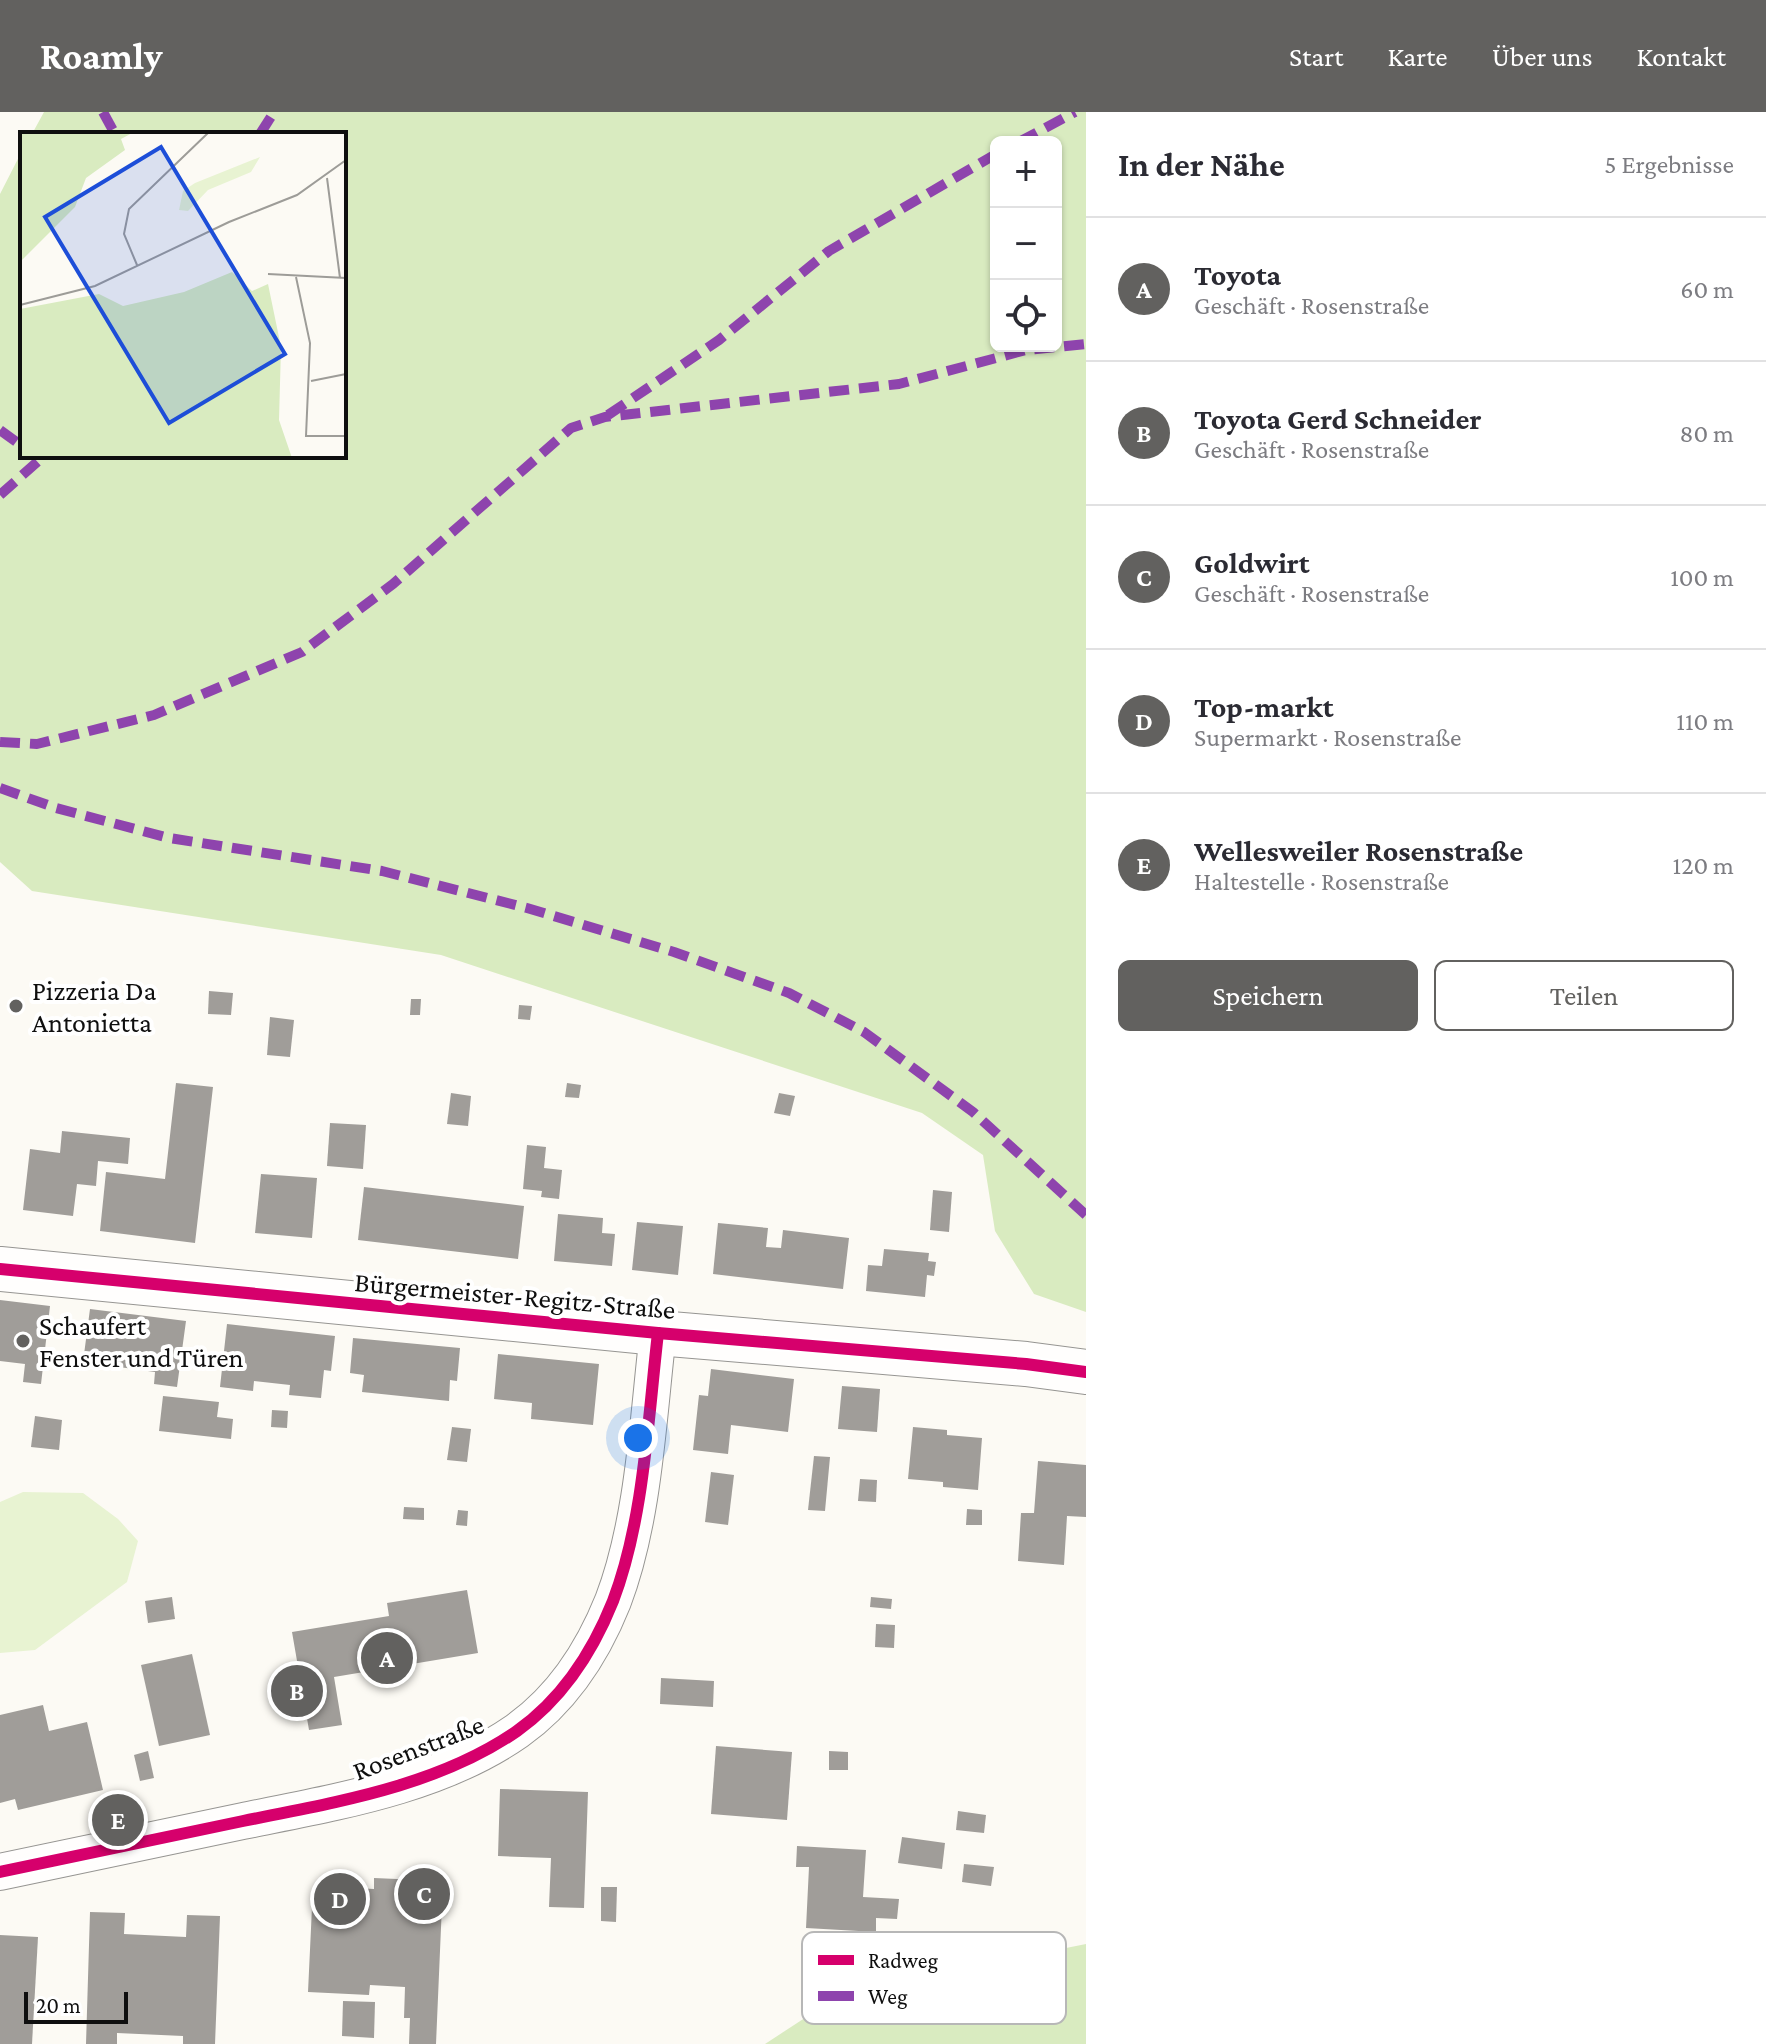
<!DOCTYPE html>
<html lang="de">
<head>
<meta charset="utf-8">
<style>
	body { margin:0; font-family:"Crimson Pro",serif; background:#f7f7f7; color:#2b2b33 }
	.controls { position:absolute; right:24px; top:24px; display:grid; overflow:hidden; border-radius:12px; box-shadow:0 2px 6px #0004 }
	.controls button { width:72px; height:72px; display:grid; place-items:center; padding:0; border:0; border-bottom:2px solid #e1e1e2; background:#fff; color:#2b2b33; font:40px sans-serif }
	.scale { position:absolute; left:24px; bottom:20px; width:104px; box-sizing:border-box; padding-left:8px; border:4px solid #0f0f0f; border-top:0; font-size:22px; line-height:28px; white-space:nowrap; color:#0f0f0f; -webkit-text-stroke:6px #fff; paint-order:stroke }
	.you { position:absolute; left:638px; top:1326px; width:28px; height:28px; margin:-20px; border:6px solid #fff; border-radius:50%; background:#1a73e8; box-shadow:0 0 0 12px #1a73e833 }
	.badge { display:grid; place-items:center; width:52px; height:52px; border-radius:50%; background:#62615f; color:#fff; font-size:26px; font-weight:700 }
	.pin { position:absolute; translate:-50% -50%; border:4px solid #fff; box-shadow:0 2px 8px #0006 }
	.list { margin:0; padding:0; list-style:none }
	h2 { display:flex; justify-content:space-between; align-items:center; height:104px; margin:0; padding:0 32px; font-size:34px }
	h2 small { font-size:26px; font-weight:400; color:#7c7c81 }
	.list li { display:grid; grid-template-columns:52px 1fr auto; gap:24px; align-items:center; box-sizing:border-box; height:144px; padding:0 32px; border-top:2px solid #e1e1e2 }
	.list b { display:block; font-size:30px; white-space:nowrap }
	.list p { margin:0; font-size:26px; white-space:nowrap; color:#7c7c81 }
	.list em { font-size:26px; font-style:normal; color:#7c7c81 }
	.actions { display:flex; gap:16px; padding:24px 32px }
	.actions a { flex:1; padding:18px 0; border:2px solid #62615f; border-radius:12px; text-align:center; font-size:28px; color:#62615f }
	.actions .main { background:#62615f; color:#fff }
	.icon { flex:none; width:44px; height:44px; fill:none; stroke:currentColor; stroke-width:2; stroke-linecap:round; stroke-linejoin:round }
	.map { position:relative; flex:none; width:1086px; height:1932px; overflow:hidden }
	header { display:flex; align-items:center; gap:48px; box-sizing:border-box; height:112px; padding:0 40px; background:#62615f; color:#fff }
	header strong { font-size:38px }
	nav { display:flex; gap:44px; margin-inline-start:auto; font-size:28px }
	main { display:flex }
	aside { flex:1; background:#fff }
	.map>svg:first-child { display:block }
</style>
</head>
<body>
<header>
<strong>Roamly</strong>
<nav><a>Start</a><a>Karte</a><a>Über uns</a><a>Kontakt</a></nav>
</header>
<main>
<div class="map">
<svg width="1086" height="1932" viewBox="0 0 1086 1932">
	<rect width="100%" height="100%" fill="#fcfaf4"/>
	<path fill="#e8f3d2" d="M23 1380 83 1381 118 1407 138 1429 127 1470 35 1538 0 1541V1390Z"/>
	<g fill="#d9ebc0" fill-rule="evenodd">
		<path d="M44 0H1086V1200L1034 1182 995 1119 983 1043 922 1001 441 843 32 779 0 750V82L22 39V344H344V22H32ZM996 30H1056V234H996Z"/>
		<path d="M1086 1832V1932H765L843 1881Z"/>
	</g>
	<g fill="#a09d99">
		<path d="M209 879 233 881 231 903 208 902Z"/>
		<path d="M411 887H421L420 903H410Z"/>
		<path d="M519 893 532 894 530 908 518 907Z"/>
		<path d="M270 905 294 908 290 945 267 943Z"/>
		<path d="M176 971 213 975 195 1131 100 1119 106 1060 165 1067Z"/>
		<path d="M567 971 581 973 579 986 565 985Z"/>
		<path d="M451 981 471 984 468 1014 447 1012Z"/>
		<path d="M779 981 795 984 790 1004 774 1001Z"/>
		<path d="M330 1011 366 1013 363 1057 327 1054Z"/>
		<path d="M62 1019 130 1026 128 1052 98 1049 96 1074 77 1072 73 1104 23 1098 30 1037 60 1041Z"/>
		<path d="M527 1033 546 1035 544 1056 562 1058 559 1087 541 1085 542 1079 523 1077Z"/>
		<path d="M261 1062 317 1066 312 1126 255 1121Z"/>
		<path d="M364 1075 524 1094 518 1147 358 1128Z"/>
		<path d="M933 1078 952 1080 949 1120 930 1118Z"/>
		<path d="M558 1102 603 1106 602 1121 615 1122 612 1154 554 1149Z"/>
		<path d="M637 1110 683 1114 678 1163 632 1158Z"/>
		<path d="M718 1111 768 1116 766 1135 781 1136 783 1118 849 1126 843 1177 713 1162Z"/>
		<path d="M884 1137 929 1141 928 1149 936 1150 934 1164 927 1163 925 1185 866 1179 868 1153 882 1154Z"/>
		<path d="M0 1188 50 1194 41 1272 23 1270 25 1252 0 1249Z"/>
		<path d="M90 1197 186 1209 177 1275 154 1272 155 1260 83 1250Z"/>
		<path d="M227 1212 335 1224 331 1259 324 1258 321 1286 289 1283 290 1273 254 1269 253 1279 220 1275Z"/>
		<path d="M353 1226 460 1236 457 1269 450 1268 449 1289 362 1280 364 1263 350 1261Z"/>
		<path d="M498 1242 599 1252 593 1313 531 1307 532 1291 494 1287Z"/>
		<path d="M711 1257 794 1267 788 1320 731 1313 728 1342 693 1338 699 1283 708 1284Z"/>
		<path d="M842 1274 880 1277 877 1320 838 1317Z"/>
		<path d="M163 1284 219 1290 217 1305 233 1307 231 1327 159 1319Z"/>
		<path d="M272 1298 288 1299 287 1316 271 1315Z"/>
		<path d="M35 1304 62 1308 59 1338 31 1335Z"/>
		<path d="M452 1315 471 1317 467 1350 447 1348Z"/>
		<path d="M913 1315 947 1318V1323L982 1326 978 1378 943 1375V1370L908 1367Z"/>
		<path d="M814 1344 830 1345 825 1399 808 1398Z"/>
		<path d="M1038 1349 1086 1353V1405L1067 1404 1064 1453 1018 1449 1021 1401H1034Z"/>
		<path d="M711 1360 734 1363 728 1413 705 1410Z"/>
		<path d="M860 1367 877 1368 876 1390 858 1389Z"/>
		<path d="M404 1395 424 1396V1408L403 1407Z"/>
		<path d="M967 1397 982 1398V1413H966Z"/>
		<path d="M458 1398 468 1399 467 1414 456 1413Z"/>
		<path d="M467 1478 478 1541 334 1565 342 1613 309 1618 292 1520 389 1504 387 1491Z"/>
		<path d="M172 1485 175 1507 148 1511 145 1489Z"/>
		<path d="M871 1485 892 1487 891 1497 870 1495Z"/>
		<path d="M876 1512 895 1513 894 1536 875 1535Z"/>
		<path d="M192 1542 210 1623 159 1634 141 1553Z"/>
		<path d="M661 1566 714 1569 713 1595 660 1592Z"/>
		<path d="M43 1593 49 1619 87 1610 103 1678 18 1698 15 1687 0 1691V1603Z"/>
		<path d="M716 1634 792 1640 787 1708 711 1702Z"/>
		<path d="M148 1639 154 1666 140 1669 134 1643Z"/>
		<path d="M829 1639 848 1640V1658H829Z"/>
		<path d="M500 1677 588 1680 584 1796 549 1795 551 1746 498 1744Z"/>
		<path d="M958 1699 986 1703 984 1721 956 1718Z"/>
		<path d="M902 1725 945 1731 942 1757 898 1751Z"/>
		<path d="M797 1734 866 1738 863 1785 899 1787 897 1807 876 1806V1820L806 1816 809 1755H796Z"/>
		<path d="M964 1752 994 1755 991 1774 962 1770Z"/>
		<path d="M374 1766 443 1769 436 1932H409L410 1906H404L405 1875 370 1873 369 1883 308 1880 313 1774 374 1777Z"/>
		<path d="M601 1775H617L616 1810 601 1809Z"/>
		<path d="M90 1800 125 1801 124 1822 186 1825 187 1803 220 1804 215 1932H183V1924L117 1921V1932H86Z"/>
		<path d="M0 1823 38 1825 32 1932H0Z"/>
		<path d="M343 1889 375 1890 374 1926 342 1924Z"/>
	</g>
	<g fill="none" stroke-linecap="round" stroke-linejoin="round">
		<defs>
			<path id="minor" d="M0 1760C81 1743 162 1726 243 1709 336 1690 438 1674 517 1619 562 1587 593 1539 613 1489 644 1408 648 1306 658 1221"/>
			<path id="tertiary" d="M0 1157 658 1221 1026 1252 1086 1260"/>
		</defs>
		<use href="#minor" stroke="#969592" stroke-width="38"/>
		<use href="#tertiary" stroke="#969592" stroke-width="46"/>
		<use href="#minor" stroke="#fffefd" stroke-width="36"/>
		<use href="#tertiary" stroke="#fffefd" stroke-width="44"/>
		<g stroke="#8e44ad" stroke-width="10" stroke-dasharray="20 10" stroke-linecap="butt">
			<path d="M103 0 115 22"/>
			<path d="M260 22 274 0"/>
			<path d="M1019 30 1075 0"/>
			<path d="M608 303 719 228 829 139 996 42"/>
			<path d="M0 318 22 334"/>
			<path d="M0 383 44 344"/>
			<path d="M0 630 37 632 154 603 302 540 393 472 571 316 605 305 899 272 1026 238 1086 232"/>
			<path d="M0 676 56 696 169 726 382 759 527 796 674 840 789 881 864 920 973 1000 1086 1103"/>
		</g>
		<defs>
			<g id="cycleway">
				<path d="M0 1157 658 1221 1026 1252 1086 1260"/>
				<path d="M0 1760C81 1743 162 1726 243 1709 336 1690 438 1674 517 1619 562 1587 593 1539 613 1489 644 1408 648 1306 658 1221"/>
			</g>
		</defs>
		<use href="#cycleway" stroke="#fff" stroke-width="17"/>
		<use href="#cycleway" stroke="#d6006c" stroke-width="12"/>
	</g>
	<g fill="#62615f" stroke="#fff" stroke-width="3">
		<circle cx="16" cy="894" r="8"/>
		<circle cx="23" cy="1229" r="8"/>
	</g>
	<g text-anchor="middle" stroke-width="8" stroke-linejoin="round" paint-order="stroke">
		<g font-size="28" fill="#0f0f0f" stroke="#fff" text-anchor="start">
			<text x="32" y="888">Pizzeria Da<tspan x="32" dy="32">Antonietta</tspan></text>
			<text x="39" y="1223">Schaufert<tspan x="39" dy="32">Fenster und Türen</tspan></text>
		</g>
		<g font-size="28" fill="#0f0f0f" stroke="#fff">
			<text transform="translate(515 1183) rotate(5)" y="10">Bürgermeister-Regitz-Straße</text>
			<text transform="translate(418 1635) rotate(-21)" y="10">Rosenstraße</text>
		</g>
	</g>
	<g transform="translate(20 20)">
		<rect width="326" height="326" fill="#fcfaf4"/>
		<path d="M240 25 231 40 188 58 168 79 159 78 163 59 175 51Z" fill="#e8f3d2"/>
		<path d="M0 0H114L101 7 105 18 66 46 55 75 0 130ZM212 140 232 159 248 152 261 215 259 288 272 326H0V177L79 162 103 174 164 160Z" fill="#d9ebc0"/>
		<path fill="none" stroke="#9d9c98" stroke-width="2" d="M307 46 320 146M117 133 104 102 109 77 189 0M248 142 326 146M276 145 290 211 286 304H326M0 173 75 154 209 90 277 63 326 28M291 249 326 242"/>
		<path fill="#1d4ed8" fill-opacity="0.15" stroke="#1d4ed8" stroke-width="4" d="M141 15 265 222 149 291 25 85Z"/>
		<rect width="326" height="326" fill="none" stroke="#0f0f0f" stroke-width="4"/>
	</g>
	<rect x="802" y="1820" width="264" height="92" rx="12" fill="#fff" stroke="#b7b7b7" stroke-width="2"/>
	<rect x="818" y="1843" width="36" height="10" fill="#d6006c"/>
	<rect x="818" y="1879" width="36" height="10" fill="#8e44ad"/>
	<g font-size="22" fill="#0f0f0f">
		<text x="868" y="1856">Radweg</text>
		<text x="868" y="1892">Weg</text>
	</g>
</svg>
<div class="controls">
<button>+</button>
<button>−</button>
<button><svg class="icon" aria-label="locate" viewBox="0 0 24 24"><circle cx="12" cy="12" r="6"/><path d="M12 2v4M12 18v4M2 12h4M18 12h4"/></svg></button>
</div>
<div class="scale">20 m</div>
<div class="you"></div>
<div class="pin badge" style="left:387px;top:1546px">A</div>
<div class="pin badge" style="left:297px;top:1579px">B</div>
<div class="pin badge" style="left:424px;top:1782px">C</div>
<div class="pin badge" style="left:340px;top:1787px">D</div>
<div class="pin badge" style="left:118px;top:1708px">E</div>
</div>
<aside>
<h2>In der Nähe<small>5 Ergebnisse</small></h2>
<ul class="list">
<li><span class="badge">A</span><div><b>Toyota</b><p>Geschäft · Rosenstraße</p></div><em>60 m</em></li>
<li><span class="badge">B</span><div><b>Toyota Gerd Schneider</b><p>Geschäft · Rosenstraße</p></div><em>80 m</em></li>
<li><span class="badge">C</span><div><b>Goldwirt</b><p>Geschäft · Rosenstraße</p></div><em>100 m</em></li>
<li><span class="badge">D</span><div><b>Top-markt</b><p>Supermarkt · Rosenstraße</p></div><em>110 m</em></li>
<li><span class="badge">E</span><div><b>Wellesweiler Rosenstraße</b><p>Haltestelle · Rosenstraße</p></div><em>120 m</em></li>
</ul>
<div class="actions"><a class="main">Speichern</a><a>Teilen</a></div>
</aside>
</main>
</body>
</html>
